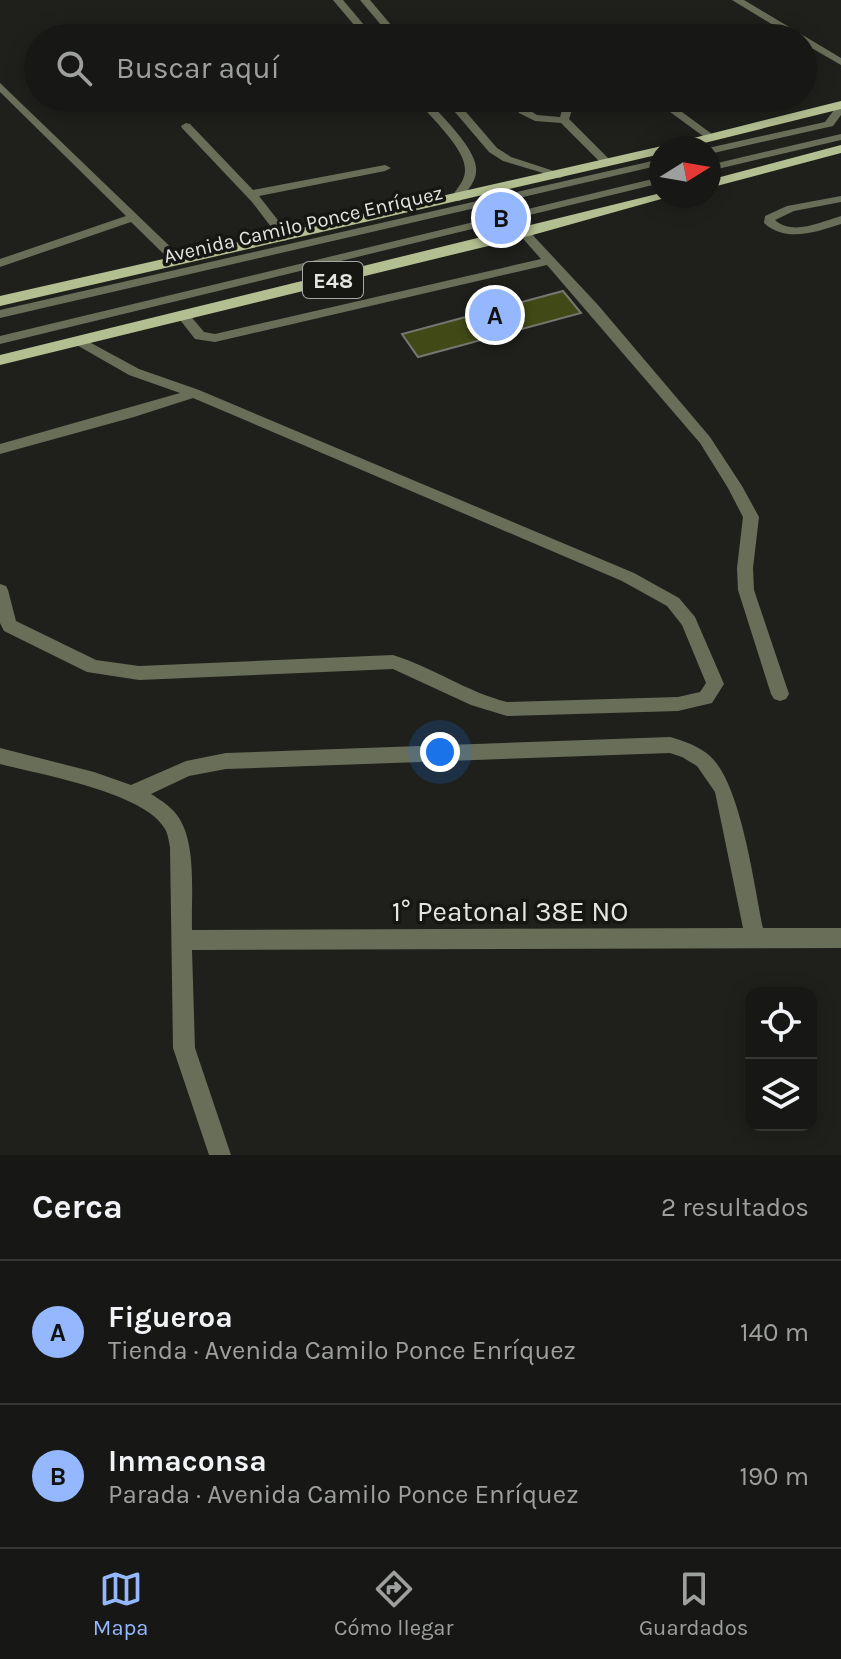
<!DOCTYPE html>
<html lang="es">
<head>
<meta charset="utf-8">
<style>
	body { margin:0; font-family:Karla,sans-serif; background:#20211e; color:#f1f3f6 }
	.controls { position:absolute; right:24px; bottom:24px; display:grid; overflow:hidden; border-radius:16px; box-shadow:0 4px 20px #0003 }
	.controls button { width:72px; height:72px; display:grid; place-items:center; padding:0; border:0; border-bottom:2px solid #363734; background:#171815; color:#f1f3f6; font:40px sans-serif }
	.compass { position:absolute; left:649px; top:136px; width:72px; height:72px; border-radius:50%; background:#171815; box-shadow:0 4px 20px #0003; rotate:79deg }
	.you { position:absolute; left:440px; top:752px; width:28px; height:28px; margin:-20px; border:6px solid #fff; border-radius:50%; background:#1a73e8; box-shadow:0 0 0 12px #1a73e833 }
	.badge { display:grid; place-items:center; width:52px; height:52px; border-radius:50%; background:#94b7fd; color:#111; font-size:26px; font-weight:700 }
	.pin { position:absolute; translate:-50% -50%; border:4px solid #fff; box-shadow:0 2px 8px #0006 }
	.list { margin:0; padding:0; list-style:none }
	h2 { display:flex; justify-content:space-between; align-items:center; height:104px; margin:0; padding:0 32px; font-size:34px }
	h2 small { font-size:26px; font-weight:400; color:#9ea0a0 }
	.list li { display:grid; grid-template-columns:52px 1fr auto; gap:24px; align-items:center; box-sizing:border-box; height:144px; padding:0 32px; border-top:2px solid #363734 }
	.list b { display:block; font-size:30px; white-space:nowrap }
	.list p { margin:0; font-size:26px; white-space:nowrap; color:#9ea0a0 }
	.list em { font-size:26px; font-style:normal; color:#9ea0a0 }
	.icon { flex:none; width:44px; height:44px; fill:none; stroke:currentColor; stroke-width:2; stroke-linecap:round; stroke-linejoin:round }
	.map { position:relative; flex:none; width:841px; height:1155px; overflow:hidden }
	.search { position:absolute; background:#171815; box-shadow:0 4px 20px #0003; left:24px; right:24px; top:24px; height:88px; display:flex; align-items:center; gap:20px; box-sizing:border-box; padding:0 28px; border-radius:44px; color:#9ea0a0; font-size:30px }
	.sheet { height:392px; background:#171815 }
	nav { display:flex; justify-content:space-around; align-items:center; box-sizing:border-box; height:112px; border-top:2px solid #363734; background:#171815; font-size:22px; color:#9ea0a0 }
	nav a { display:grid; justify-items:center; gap:4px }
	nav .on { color:#94b7fd }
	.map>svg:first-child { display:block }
</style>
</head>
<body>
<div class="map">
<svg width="841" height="1155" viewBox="0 0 841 1155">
	<rect width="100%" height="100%" fill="#1f201c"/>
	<path fill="#414a16" stroke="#767772" stroke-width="2" d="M563 291 581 313 418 357 402 334Z"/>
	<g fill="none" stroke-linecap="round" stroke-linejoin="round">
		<g fill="#696e58" fill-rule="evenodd">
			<path d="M732 0H744L841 58V65L803 43V38L789 35 762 38 783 31Z"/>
			<path d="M0 83 182 258V264H174L131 222 0 267V259L126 216 0 92Z"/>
			<path d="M531 98H545L531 105 529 110 537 115 560 117 563 107 549 98 568 100 573 107 569 119 611 161V165H603L561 123 535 121 519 113 518 111 523 101Z"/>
			<path d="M651 98H663L716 137 707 139Z"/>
			<path d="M841 105V115L833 126 709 154 708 148 825 122 837 106Z"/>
			<path d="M186 123 190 124 253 190 385 165 391 168 385 171 259 196 291 237 285 241 281 240 252 202 182 128 181 126Z"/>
			<path d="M841 134V140L709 171V165Z"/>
			<path d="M661 159V165L0 318V310Z"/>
			<path d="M661 177V183L0 344V336Z"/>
			<path d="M841 196V202L794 211 775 220C793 236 820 222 841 216V224C816 232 786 243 764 223L765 216 787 206Z"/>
			<path d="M524 229 528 230 598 305 710 437 742 486 759 517 753 568 754 590 789 694 786 699 780 701 774 699 771 694 738 590 737 568 743 517 728 488 700 443 547 265 215 342 195 339 177 316 178 313H188L204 332 215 334 541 259 518 233Z"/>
			<path d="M80 337 139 369 199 390 634 573 679 598 695 617 724 684 712 703 678 711 507 716 471 705 393 669 139 680 87 672 4 631 0 623V584L6 586 8 590 16 621 96 660 139 666 393 655C432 667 467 692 507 702L678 697 700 692 706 683 682 625 667 606 622 581 193 398 134 417 0 454V444L180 393 129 375 75 344 73 341Z"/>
		</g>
		<path fill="#696e58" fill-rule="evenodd" d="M670 737C684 741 699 746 710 756 741 784 754 885 763 928H841V948L192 950 195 1048 231 1155H209L173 1048 170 847C169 842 168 834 165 829 146 793 39 774 0 764V748L94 772 131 785 186 761 226 753ZM670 753 682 757 697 766 715 792 743 928 192 930C191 898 197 846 179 818 172 807 162 801 151 794L189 776 226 769Z"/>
		<g fill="#696e58" fill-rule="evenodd">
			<path d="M333 0H343L375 38H365Z"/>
			<path d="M360 0H370L402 38H392Z"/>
			<path d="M415 98H426C439 114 480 151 476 173 475 183 465 193 460 201L450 199C455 191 465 181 465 171 467 149 428 115 415 98Z"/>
			<path d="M443 98H454L497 148 511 157 566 175 560 178 503 161 489 152Z"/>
		</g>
		<g fill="#b4bf91" fill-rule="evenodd">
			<path d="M841 101V109L684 148H661V154L0 306V296L662 146Z"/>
			<path d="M841 145V153L709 188V180Z"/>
			<path d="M661 193V196H672L529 236 0 365V355Z"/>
		</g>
	</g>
	<g text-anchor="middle" stroke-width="7" stroke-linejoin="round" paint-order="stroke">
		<g font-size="20" fill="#e5e5e3" stroke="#161713">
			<text transform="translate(303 224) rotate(-13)" y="7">Avenida Camilo Ponce Enríquez</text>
		</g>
		<rect fill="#161713" stroke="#a7a7a5" stroke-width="2" x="303" y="262" width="60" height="36" rx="6"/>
		<g font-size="22" font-weight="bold" fill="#e5e5e3">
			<text x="333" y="288">E48</text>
		</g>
		<g font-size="28" fill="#e5e5e3" stroke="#161713">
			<text x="510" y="921">1° Peatonal 38E NO</text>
		</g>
	</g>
</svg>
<div class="controls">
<button><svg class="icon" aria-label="locate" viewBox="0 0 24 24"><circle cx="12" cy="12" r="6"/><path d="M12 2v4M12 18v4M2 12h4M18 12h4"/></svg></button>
<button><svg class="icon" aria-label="layers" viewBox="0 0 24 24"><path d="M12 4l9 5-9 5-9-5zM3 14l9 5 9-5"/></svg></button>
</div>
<svg class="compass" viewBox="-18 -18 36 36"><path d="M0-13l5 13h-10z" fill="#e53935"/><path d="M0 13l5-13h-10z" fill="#9ea0a0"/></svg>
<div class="you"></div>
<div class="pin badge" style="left:495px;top:315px">A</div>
<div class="pin badge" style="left:501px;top:218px">B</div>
<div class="search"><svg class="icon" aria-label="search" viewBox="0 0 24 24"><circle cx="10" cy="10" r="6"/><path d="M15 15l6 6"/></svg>Buscar aquí</div>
</div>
<section class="sheet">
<h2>Cerca<small>2 resultados</small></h2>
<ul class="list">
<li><span class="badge">A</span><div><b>Figueroa</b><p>Tienda · Avenida Camilo Ponce Enríquez</p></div><em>140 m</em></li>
<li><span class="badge">B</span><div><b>Inmaconsa</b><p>Parada · Avenida Camilo Ponce Enríquez</p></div><em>190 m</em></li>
</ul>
</section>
<nav>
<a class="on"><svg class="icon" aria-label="map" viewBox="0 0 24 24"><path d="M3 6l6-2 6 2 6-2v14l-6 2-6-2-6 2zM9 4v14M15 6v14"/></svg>Mapa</a>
<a><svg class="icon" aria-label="directions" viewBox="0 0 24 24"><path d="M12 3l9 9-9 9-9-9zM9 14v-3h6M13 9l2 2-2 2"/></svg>Cómo llegar</a>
<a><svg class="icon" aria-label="saved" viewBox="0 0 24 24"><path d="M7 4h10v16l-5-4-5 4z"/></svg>Guardados</a>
</nav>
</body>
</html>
